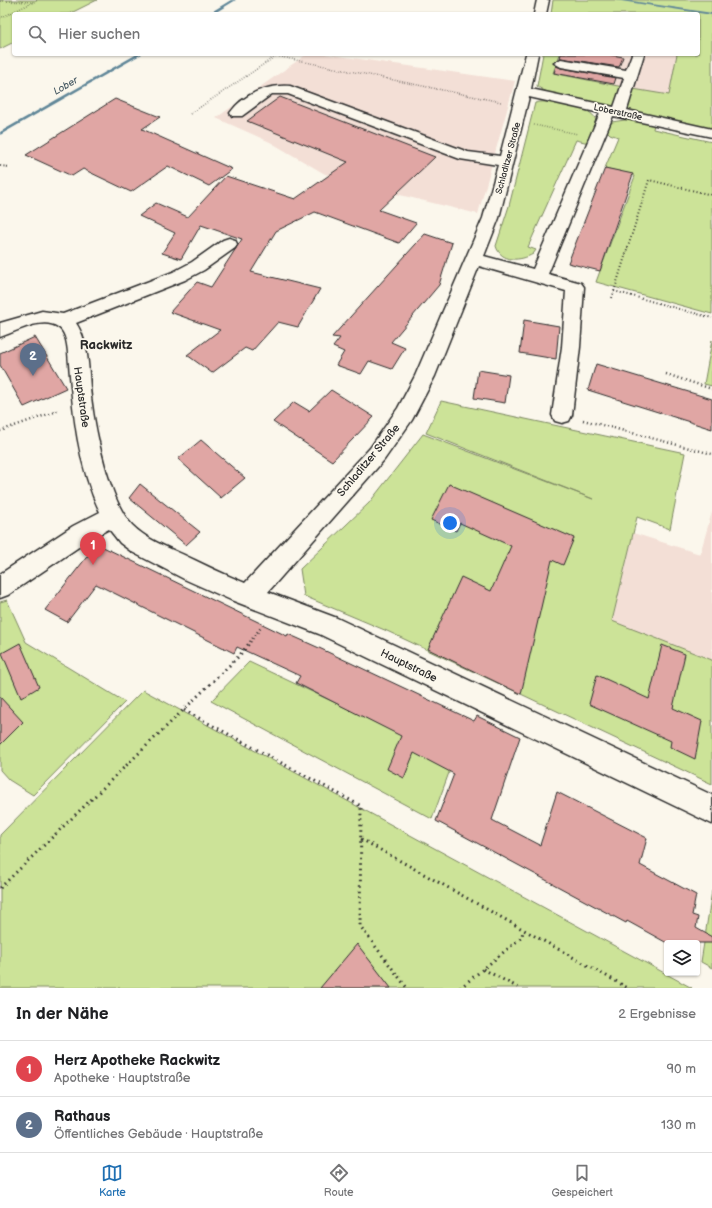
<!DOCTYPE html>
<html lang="de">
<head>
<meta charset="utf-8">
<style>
	body { margin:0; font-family:"Balsamiq Sans",sans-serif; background:#f2f2f2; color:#202124 }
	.controls { position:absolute; right:12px; bottom:12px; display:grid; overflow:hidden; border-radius:4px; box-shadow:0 1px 3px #0004 }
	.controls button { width:36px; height:36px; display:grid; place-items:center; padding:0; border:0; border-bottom:1px solid #e0e0e0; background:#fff; color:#202124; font:20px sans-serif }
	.you { position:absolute; left:450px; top:523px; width:14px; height:14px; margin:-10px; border:3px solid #fff; border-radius:50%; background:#1a73e8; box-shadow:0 0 0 6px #1a73e833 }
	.badge { display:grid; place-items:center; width:26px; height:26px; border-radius:50%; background:#1f6fb2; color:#fff; font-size:13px; font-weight:700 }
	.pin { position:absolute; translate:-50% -33px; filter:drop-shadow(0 1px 2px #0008) }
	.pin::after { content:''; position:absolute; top:21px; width:14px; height:12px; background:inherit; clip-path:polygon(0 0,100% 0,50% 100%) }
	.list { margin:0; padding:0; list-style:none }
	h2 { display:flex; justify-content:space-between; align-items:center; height:52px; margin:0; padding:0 16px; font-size:17px }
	h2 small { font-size:13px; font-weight:400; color:#757577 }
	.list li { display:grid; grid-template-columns:26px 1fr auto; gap:12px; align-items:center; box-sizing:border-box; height:56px; padding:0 16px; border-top:1px solid #e0e0e0 }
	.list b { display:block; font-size:15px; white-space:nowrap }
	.list p { margin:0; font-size:13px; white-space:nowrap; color:#757577 }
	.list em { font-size:13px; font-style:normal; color:#757577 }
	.icon { flex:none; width:22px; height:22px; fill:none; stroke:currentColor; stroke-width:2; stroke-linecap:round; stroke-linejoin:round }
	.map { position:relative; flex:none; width:712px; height:988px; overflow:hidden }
	.search { position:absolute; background:#fff; box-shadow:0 1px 3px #0004; left:12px; right:12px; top:12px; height:44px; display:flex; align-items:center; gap:10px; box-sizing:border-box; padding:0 14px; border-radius:4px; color:#757577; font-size:15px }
	.sheet { height:164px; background:#fff }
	nav { display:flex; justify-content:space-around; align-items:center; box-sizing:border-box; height:56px; border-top:1px solid #e0e0e0; background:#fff; font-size:11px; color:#757577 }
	nav a { display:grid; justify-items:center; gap:2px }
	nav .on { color:#1f6fb2 }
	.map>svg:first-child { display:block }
</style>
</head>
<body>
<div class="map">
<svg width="712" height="988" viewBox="0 0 712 988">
	<rect width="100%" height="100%" fill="#fbf7ec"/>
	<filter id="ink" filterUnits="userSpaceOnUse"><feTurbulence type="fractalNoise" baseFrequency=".025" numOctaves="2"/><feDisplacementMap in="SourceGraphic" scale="8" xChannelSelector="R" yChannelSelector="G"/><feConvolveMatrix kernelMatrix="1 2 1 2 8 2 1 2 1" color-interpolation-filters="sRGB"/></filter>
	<g filter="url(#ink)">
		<g fill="#f3dfd6">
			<path d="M307 54H324L515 81 478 214 355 184 325 174 270 142 216 118Z"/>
			<path d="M560 54H677L669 96 552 73Z"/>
			<path d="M712 512V660L612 622 633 533 700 554Z"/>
		</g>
		<g fill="#cce398" stroke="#7c8762">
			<path d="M0 0H97L69 14H14V42L0 49Z"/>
			<path d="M553 0H712V129L628 110 626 107 633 89 669 95 677 54H698V14H551Z"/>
			<path d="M543 54H560L553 73 623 87 616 105 611 106C592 102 551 98 537 86Z"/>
			<path d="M540 102C552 101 596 106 596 122 596 129 591 137 589 143L576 140 528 247 536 250 533 254C521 261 501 263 496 246L509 206 535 103Z"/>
			<path d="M630 119 654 124 653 129 712 142V314L596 282 635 176 605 168 618 137 610 134 606 130 612 122Z"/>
			<path d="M712 340V386L704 384Z"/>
			<path d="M441 401 685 453 670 529 637 517 612 621 712 660V784L387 631 304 596 300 569 369 503 423 434 593 499 426 433Z"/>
			<path d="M7 600 26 642 125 702 33 795 9 780 0 770V602Z"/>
			<path d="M249 662 454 759 432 819 211 701Z"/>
			<path d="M143 690 692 988H0V835Z"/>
			<path d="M712 891V968L701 962Z"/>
		</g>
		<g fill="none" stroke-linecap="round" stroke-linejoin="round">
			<g fill="#5f8698" fill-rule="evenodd">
				<path d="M231 0H236L213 14H208Z"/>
				<path d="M615 0H625L712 13V15Z"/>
				<path d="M137 54H142L0 135V132Z"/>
			</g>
		</g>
		<g fill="#e0a6a4" stroke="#2b2b2b">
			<path d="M561 54H607L623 57 619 67 560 58Z"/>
			<path d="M556 66 561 68 616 78 614 84 554 73Z"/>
			<path d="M280 97 435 157 379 210 416 223 399 243 315 212 276 231 251 272 320 289 298 327 278 322 252 351 245 348 212 373 187 355 220 330 170 312 197 282 211 287 242 239 201 225 181 259 162 253 175 233 139 216 156 203 188 217 226 176 295 199 348 162 247 121Z"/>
			<path d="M115 99 160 117 142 129 232 169 209 186 168 166 131 192 83 169 72 176 26 155Z"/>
			<path d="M605 168 633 174 600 271 568 263Z"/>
			<path d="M425 234 452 243 439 285 391 342 405 348 392 369 369 361 361 374 336 365 344 352 333 347 340 338 332 337Z"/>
			<path d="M524 320 559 326 556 359 520 353Z"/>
			<path d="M35 337 66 388 24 407 0 365V353Z"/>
			<path d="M596 364 712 399V429L588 390Z"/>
			<path d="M478 370 509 375 505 403 474 398Z"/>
			<path d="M331 390 374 417 332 461 273 422 294 402 309 411Z"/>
			<path d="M201 440 245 478 221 498 178 459Z"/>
			<path d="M140 484 200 532 186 545 129 498Z"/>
			<path d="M449 484 574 538 563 565 552 560 521 694 428 649 461 577 491 591 511 546 460 523 456 531 431 520Z"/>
			<path d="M97 544 287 636 288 634 317 647 474 721 477 716 520 737 492 820 540 845 557 792 647 838 640 865 696 895 692 915 698 917 696 928 712 937V943H667L627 921 626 923 436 821 454 774 414 753 404 778 387 769 401 736 296 683 300 676 237 647 234 653 96 584 67 622 45 610Z"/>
			<path d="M20 643 39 687 21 698 2 653Z"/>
			<path d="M662 645 685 654 673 708 702 721 695 759 670 747 671 741 589 704 597 675 649 699Z"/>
			<path d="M0 697 23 722 0 745Z"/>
			<path d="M357 944 391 988H320Z"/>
		</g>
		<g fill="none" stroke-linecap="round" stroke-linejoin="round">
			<defs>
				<g id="minor">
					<path d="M537 0H549L546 14H534Z"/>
					<path d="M526 54H538L531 89 614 107 624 78 561 67 554 63 561 59 626 70 632 54H644L627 110 712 129V137L613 116 548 274 581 283 584 287 580 347 572 415 569 421 562 423 555 421 552 415 562 347 566 291 479 266 435 376 412 420 384 460 268 592 337 618 712 795V824L319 634 231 600 184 579 132 552 120 543 109 529 89 540 8 595 0 598V574L73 526 100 512C78 466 73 413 69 364 68 353 68 333 58 327 42 316 16 332 0 337V323L42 311 63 314 173 272 192 262 223 240 229 238 235 240 237 244 235 248 204 270 185 280 76 323C90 344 88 373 91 397 95 430 109 501 132 525 146 539 164 546 182 554 203 564 223 574 245 583L370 448 398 408 415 376 483 218 498 165 460 159 288 94H272L242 116H232L230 113C243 94 268 84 290 86L468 152 500 156ZM529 97 600 113 533 269 484 256 499 218Z"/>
				</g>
			</defs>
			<use href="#minor" stroke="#2b2b2b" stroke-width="3"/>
			<g stroke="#2b2b2b" stroke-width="1.5" stroke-dasharray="0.5 2" stroke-linecap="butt">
				<path d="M0 1 34 2"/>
				<path d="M0 18 38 0"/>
				<path d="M190 114 276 56 501 102"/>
				<path d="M534 125 578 134"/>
			</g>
			<g stroke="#2b2b2b" stroke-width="2" stroke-dasharray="1 2.5" stroke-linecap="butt">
				<path d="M0 166 10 167"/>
				<path d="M614 291 712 318"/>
				<path d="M612 298 649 180 712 195"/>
			</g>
			<g stroke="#2b2b2b" stroke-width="2.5" stroke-dasharray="1 3" stroke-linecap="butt">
				<path d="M666 374 712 389"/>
				<path d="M583 420 712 454"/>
				<path d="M0 431 60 410"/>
				<path d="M250 642 262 626"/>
			</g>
			<g stroke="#2b2b2b" stroke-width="3" stroke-dasharray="1.5 4" stroke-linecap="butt">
				<path d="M184 710 361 806 360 926 407 988"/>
				<path d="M361 839 628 988"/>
				<path d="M0 888 239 656 251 641"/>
				<path d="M483 969 519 988"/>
				<path d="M460 988 522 937 523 930"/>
			</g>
			<use href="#minor" fill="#fbf7ec" fill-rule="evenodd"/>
		</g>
	</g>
	<g text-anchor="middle" stroke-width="3.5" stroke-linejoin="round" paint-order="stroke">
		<g font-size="9" fill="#2b2b2b" stroke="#fbf7ec">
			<text transform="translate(618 112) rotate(12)" y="3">Loberstraße</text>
			<text transform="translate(508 158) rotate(-75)" y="3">Schladitzer Straße</text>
		</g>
		<g font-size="10" font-style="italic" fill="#455862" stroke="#fbf7ec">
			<text transform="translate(65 85) rotate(-30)" y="4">Lober</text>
		</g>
		<g font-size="11" fill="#2b2b2b" stroke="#fbf7ec">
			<text transform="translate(82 397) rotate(82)" y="4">Hauptstraße</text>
			<text transform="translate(368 460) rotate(-50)" y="4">Schladitzer Straße</text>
			<text transform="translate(409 665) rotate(26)" y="4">Hauptstraße</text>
		</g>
		<g font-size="13" font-weight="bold" fill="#2b2b2b" stroke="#fbf7ec">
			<text x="106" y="349">Rackwitz</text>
		</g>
	</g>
</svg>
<div class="controls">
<button><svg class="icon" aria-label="layers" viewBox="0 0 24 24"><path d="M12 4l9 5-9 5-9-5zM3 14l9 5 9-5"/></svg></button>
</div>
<div class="you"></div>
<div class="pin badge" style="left:93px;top:565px;background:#e0444e">1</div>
<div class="pin badge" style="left:33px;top:376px;background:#5c6f8a">2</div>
<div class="search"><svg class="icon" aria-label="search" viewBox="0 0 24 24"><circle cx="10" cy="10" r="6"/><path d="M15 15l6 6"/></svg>Hier suchen</div>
</div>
<section class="sheet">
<h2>In der Nähe<small>2 Ergebnisse</small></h2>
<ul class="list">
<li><span class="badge" style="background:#e0444e">1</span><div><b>Herz Apotheke Rackwitz</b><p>Apotheke · Hauptstraße</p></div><em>90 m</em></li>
<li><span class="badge" style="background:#5c6f8a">2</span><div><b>Rathaus</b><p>Öffentliches Gebäude · Hauptstraße</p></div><em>130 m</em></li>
</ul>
</section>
<nav>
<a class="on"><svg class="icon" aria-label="map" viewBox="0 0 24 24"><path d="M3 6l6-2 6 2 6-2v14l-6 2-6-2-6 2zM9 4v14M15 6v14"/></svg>Karte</a>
<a><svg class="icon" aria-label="directions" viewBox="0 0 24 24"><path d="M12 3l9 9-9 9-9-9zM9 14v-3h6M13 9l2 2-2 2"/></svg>Route</a>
<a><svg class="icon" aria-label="saved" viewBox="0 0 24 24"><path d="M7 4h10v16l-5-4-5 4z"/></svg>Gespeichert</a>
</nav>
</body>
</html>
